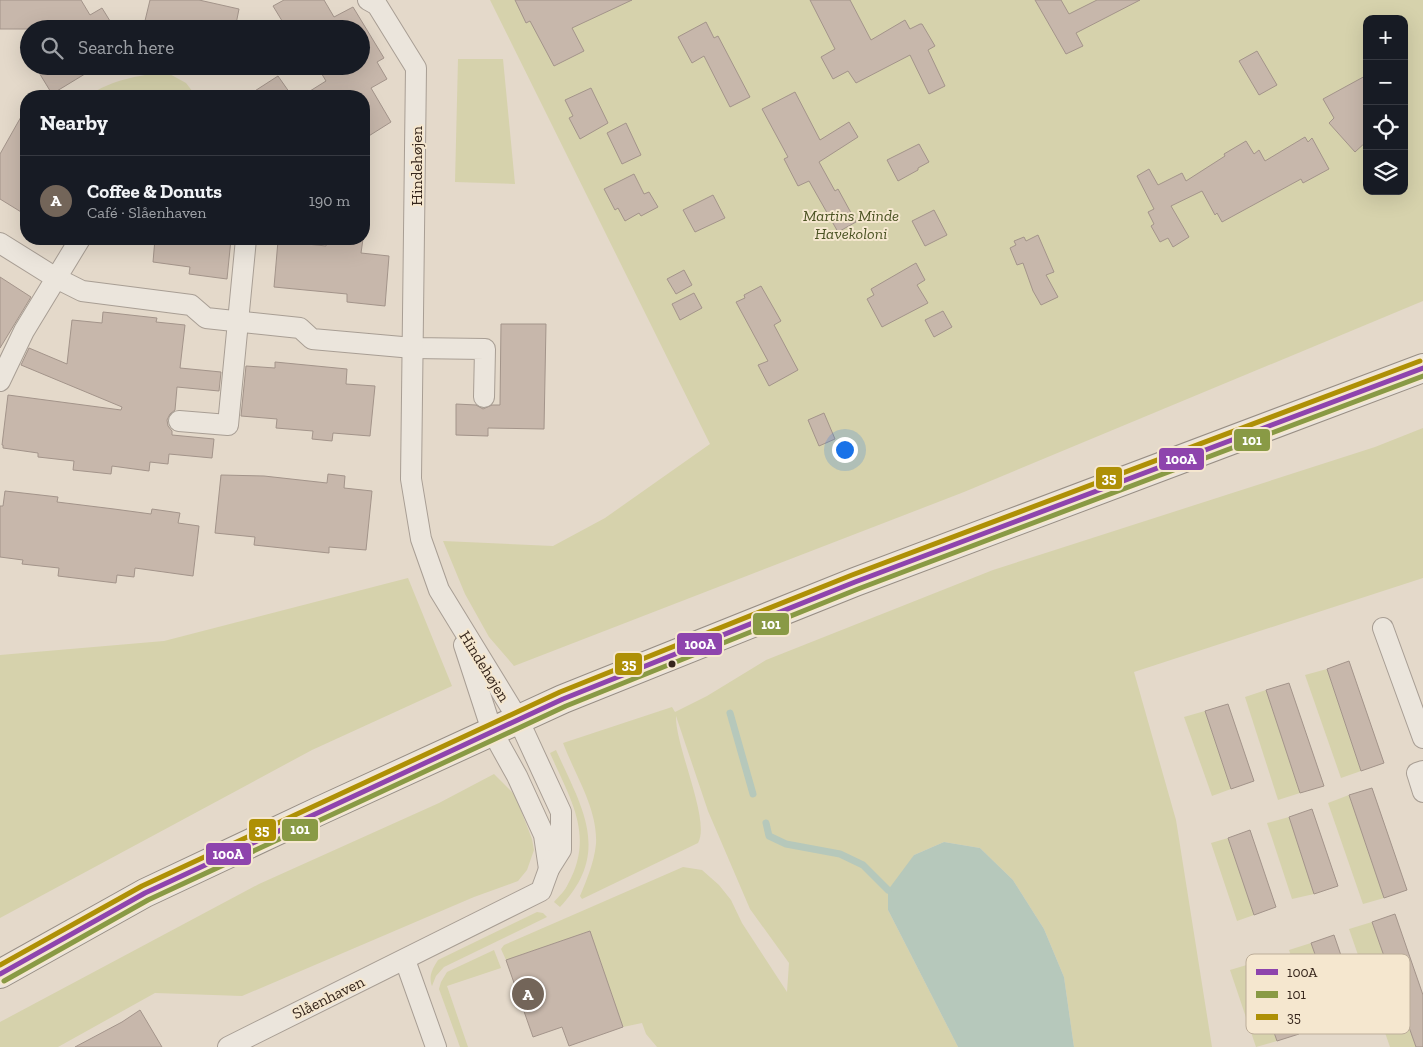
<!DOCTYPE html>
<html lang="en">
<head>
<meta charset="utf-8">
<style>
	body { margin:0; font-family:"Zilla Slab",serif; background:#242831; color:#f1f3f6 }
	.controls { position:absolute; right:15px; top:15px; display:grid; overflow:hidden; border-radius:10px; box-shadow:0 5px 20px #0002 }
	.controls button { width:45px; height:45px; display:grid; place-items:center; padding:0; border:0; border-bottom:1px solid #363941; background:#171b24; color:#f1f3f6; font:25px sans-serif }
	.you { position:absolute; left:844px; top:449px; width:18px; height:18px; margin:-12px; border:4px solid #fff; border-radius:50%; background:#1a73e8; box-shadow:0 0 0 8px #1a73e833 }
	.badge { display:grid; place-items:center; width:32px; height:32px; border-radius:50%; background:#736559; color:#fff; font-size:16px; font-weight:700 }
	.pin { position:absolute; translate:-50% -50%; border:2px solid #fff; box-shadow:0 1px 5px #0006 }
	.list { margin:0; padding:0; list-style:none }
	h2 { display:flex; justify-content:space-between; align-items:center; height:65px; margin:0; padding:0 20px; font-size:21px }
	h2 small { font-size:16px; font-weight:400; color:#9ea1a6 }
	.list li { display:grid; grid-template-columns:32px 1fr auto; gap:15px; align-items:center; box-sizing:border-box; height:90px; padding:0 20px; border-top:1px solid #363941 }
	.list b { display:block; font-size:19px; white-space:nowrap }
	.list p { margin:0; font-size:16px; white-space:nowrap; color:#9ea1a6 }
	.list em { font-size:16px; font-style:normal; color:#9ea1a6 }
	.icon { flex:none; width:28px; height:28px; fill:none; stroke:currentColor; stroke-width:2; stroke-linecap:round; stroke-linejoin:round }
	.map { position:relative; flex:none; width:1423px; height:1047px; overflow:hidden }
	.search { position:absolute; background:#171b24; box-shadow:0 5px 20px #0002; left:20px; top:20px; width:350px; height:55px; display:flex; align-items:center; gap:12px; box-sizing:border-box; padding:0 18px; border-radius:28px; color:#9ea1a6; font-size:19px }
	.panel { position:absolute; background:#171b24; box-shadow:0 5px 20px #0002; left:20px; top:90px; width:350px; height:155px; border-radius:20px }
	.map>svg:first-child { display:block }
</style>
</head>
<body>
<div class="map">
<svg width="1423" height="1047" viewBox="0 0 1423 1047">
	<rect width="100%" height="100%" fill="#e4d9ca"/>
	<g fill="#d6d2ac" fill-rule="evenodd">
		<path d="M490 0H1423V301L964 492 514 666 489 637 465 594 443 541 553 546 605 518 710 444ZM1367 19H1404V191H1367Z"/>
		<path d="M458 59H503L515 184 455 182Z"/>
		<path d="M166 72 186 83 196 96H88C113 79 137 76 166 72Z"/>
		<path d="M1423 428V578L1134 672 1176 820 1212 1047H1074L1064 977 1044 929 1013 880 980 848 944 842 914 855 888 910 958 1047H657L646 1034 642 1023 623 1027 590 931 506 960 501 949 504 945 683 867 702 870 719 885 731 900 742 923 787 992 789 963 750 909 708 811 676 716C675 746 711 821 698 843L582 899 580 896C587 879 594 863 596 844 598 809 575 775 563 743L672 707 675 712 707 696 766 660 993 570 1375 447Z"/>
		<path d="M408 578 452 686 312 750 0 918V655L164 641Z"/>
		<path d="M1327 669 1361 771 1341 778 1305 675Z"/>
		<path d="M1266 690 1300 793 1278 800 1245 697Z"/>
		<path d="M1205 711 1231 789 1212 796 1184 717Z"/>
		<path d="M556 750C582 808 612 852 560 907L554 902C559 896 565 891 568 884 595 835 570 799 550 753Z"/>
		<path d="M494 774 515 795 532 839 534 850 527 870 518 881 474 897 242 996 155 993 58 1047H0V1022L259 884 439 803Z"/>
		<path d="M1349 795 1384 898 1363 904 1328 803Z"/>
		<path d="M1289 817 1314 894 1292 899 1267 823Z"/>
		<path d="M1228 838 1254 915 1237 921 1211 843Z"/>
		<path d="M537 912 543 913 547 917 444 967 436 976 432 986C428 976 433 968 438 960Z"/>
		<path d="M1372 922 1416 1047H1390L1349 929Z"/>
		<path d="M1311 943 1337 1019 1314 1026 1289 950Z"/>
		<path d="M494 950 501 968 447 986 468 1047H460L439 989 441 982 447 972Z"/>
		<path d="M1250 964 1277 1041 1256 1047 1230 970Z"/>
	</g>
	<path fill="#b6c8bb" d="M944 842 980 848 1013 880 1044 929 1064 977 1074 1047H958L888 910V890L914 855Z"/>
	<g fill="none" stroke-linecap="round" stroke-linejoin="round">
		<g stroke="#b6c8bb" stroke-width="7">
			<path d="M730 713 753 794"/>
			<path d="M766 823 769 836 786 844 840 854 863 865 888 890"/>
		</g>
	</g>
	<g fill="#c7b7ab" stroke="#a3948a">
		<path d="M0 0H81L90 15 102 8 115 29H0Z"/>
		<path d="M150 0H199L239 9 235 29H143Z"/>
		<path d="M284 0H324L334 17 353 7 384 58 377 62 387 79 371 88 391 122 364 139V96H302L326 81 317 66H361V29H287L273 6Z"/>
		<path d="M515 0H632L572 28 584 51 554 66 530 21 526 23Z"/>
		<path d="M810 0H850L871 40 905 20 910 29 920 24H922L935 46 928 50 945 86 929 94 910 55 856 83 848 71 833 79 821 57 835 49Z"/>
		<path d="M1035 0H1061L1069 14 1097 0H1140L1076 33 1083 46 1066 54Z"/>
		<path d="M706 22 714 38 718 36 750 97 730 107 704 56 692 63 678 37Z"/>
		<path d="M1257 51 1277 85 1259 95 1239 61Z"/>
		<path d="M35 66H98L52 94Z"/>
		<path d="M1367 75V141L1355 152 1329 123 1334 118 1323 99Z"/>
		<path d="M278 76 292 96H247Z"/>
		<path d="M591 88 608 123 580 139 569 118 573 116 565 100Z"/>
		<path d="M795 92 820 140 849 122 858 137 819 162 835 191 838 189 856 222 838 232 809 181 798 186 784 159 788 157 762 109Z"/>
		<path d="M26 108V215L0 199V154Z"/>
		<path d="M626 123 641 155 622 164 607 133Z"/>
		<path d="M1305 137 1308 142 1312 138 1329 169 1303 183 1301 179 1222 222 1217 213 1215 215 1202 191 1171 206 1189 237 1173 247 1168 238 1160 242 1151 226 1154 224 1148 212 1154 209 1137 176 1149 169 1158 185 1182 173 1186 181 1225 156 1224 154 1246 141 1254 154 1259 150 1265 161Z"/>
		<path d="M919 144 929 162 918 168V170L898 181 887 160Z"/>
		<path d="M634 174 644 194 649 192 658 207 641 216 639 213 625 221 618 208 615 210 604 189Z"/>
		<path d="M713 195 725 218 695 232 683 210Z"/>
		<path d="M934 210 947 235 925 246 912 221Z"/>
		<path d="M1038 235 1054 272 1046 275 1058 297 1041 305 1033 291 1023 263 1017 265 1010 248 1016 245 1014 241 1024 237 1026 241Z"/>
		<path d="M155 239H231L227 279 189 274 190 267 153 262Z"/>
		<path d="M327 239H363L361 253 389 256 385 306 347 302V294L274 287 278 241 326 246Z"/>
		<path d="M916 263 925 280 917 285 928 303 882 327 867 299 874 295 871 289Z"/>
		<path d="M684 270 692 285 676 294 667 279Z"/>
		<path d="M0 277 31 297 0 348Z"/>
		<path d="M761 286 781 321 774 325 798 370 769 386 758 365 768 361 736 302 745 298 744 295Z"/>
		<path d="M694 293 702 308 680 320 672 304Z"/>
		<path d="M943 311 952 327 934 337 925 320Z"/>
		<path d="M103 312 157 318 156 322 185 325 180 368 221 372 219 391 177 387 175 410 170 414 167 420 168 426 172 431V435L214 439 212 458 169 454 168 464 150 462 149 471 112 466 111 474 73 470 74 461 38 457V453L3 448V445H2L8 395 121 410 122 407 21 365 29 348 67 364 72 320 102 323Z"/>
		<path d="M501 324H546L544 429 488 428V436L456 435V404L476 405 483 409 492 405H500Z"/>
		<path d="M275 362 347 369 346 384 375 386 370 436 333 433 332 441 312 439 313 431 276 428 277 419 241 416 246 366 275 368Z"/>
		<path d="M824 413 835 439 819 446 808 420Z"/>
		<path d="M328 474 345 476 344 488 372 491 366 550 329 547V553L254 545 255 537 215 533 221 475 264 476 327 483Z"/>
		<path d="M5 491 58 497 57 502 114 509 151 514 152 509 180 513 178 523 199 526 193 576 135 568 134 577 117 575 116 583 58 576 59 568 22 564 23 560 0 557V506H3Z"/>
		<path d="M1349 661 1384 763 1361 771 1327 669Z"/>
		<path d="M1289 683 1324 786 1300 793 1266 690Z"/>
		<path d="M1228 704 1254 781 1231 789 1205 711Z"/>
		<path d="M1372 788 1407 890 1384 898 1349 795Z"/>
		<path d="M1312 809 1338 886 1314 894 1289 817Z"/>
		<path d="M1250 830 1276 907 1254 915 1228 838Z"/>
		<path d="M1395 914 1423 995V1047H1416L1372 922Z"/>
		<path d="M590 931 623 1027 569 1046 562 1027 533 1037 506 960Z"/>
		<path d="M1334 935 1360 1011 1338 1019 1311 943Z"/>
		<path d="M1272 956 1299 1034 1277 1041 1250 964Z"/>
		<path d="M140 1010 162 1047H75L122 1022Z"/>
	</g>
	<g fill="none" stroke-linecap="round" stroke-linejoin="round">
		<defs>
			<g id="minor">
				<path d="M0 243 56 278 82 291 191 305 206 318 300 328 312 339 413 348 485 349 484 397"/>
				<path d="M0 381 24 331 80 239"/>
				<path d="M179 421 228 425 246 239"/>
				<path d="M1383 628 1423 738"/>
				<path d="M464 645 492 731 517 776 544 835 549 869"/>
				<path d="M1423 771 1417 773 1423 792"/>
				<path d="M405 960 436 1047"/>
				<path d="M228 1047 541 891 549 869 561 850V812L518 719 439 590 421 539 411 479 416 68 377 5 368 0"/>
			</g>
			<path id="secondary" d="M0 974 145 893 319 811 563 699 855 582 1423 368"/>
		</defs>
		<use href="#minor" stroke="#a89e94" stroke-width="22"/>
		<use href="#secondary" stroke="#988e84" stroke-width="30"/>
		<use href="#minor" stroke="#ebe5dc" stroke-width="20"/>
		<use href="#secondary" stroke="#ebe5dc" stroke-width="28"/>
		<defs>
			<path id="bus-1" d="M0 974 145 893 563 699 855 582 1423 368"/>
			<path id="bus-2" d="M4 981 148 900 566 706 858 589 1423 376"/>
			<path id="bus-3" d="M0 965 142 886 560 692 852 575 1420 361"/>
		</defs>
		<use href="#bus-1" stroke="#f5e7cf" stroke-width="9"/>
		<use href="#bus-2" stroke="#f5e7cf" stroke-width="9"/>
		<use href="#bus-3" stroke="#f5e7cf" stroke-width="9"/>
		<use href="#bus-1" stroke="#8e44ad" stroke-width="5"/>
		<use href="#bus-2" stroke="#899a45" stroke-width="5"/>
		<use href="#bus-3" stroke="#ae9006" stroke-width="5"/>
	</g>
	<circle fill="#36261c" stroke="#f5e7cf" stroke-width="2" cx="672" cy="664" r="4.5"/>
	<g text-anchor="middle" stroke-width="4" stroke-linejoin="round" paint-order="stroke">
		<g font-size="16" fill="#36261c" stroke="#f5e7cf">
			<text transform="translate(416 166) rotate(-90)" y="6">Hindehøjen</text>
			<text transform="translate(485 666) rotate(58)" y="6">Hindehøjen</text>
			<text transform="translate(328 997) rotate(-26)" y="6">Slåenhaven</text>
		</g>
		<g font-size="16" font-style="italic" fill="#4b5323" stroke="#f5e7cf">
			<text x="851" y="221">Martins Minde<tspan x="851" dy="18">Havekoloni</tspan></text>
		</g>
	</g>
	<rect x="1246" y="954" width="164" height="80" rx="8" fill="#f5e7cf" stroke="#bcad99" stroke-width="1"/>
	<rect x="1256" y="969" width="22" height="6" fill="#8e44ad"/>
	<rect x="1256" y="991" width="22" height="7" fill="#899a45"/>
	<rect x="1256" y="1014" width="22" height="6" fill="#ae9006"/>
	<g font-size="14" fill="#36261c">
		<text x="1287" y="977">100A</text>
		<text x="1287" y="999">101</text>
		<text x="1287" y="1022">35</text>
	</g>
	<g stroke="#f5e7cf" stroke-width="2">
		<rect x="1233" y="428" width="38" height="24" rx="5" fill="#899a45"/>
		<rect x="1158" y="447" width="47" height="24" rx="5" fill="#8e44ad"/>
		<rect x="1095" y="466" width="28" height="24" rx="5" fill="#ae9006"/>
		<rect x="752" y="612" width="38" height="24" rx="5" fill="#899a45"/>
		<rect x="676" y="632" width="47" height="24" rx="5" fill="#8e44ad"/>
		<rect x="614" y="652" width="29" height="24" rx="5" fill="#ae9006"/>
		<rect x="281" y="818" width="38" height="24" rx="5" fill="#899a45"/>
		<rect x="248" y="818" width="29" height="24" rx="5" fill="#ae9006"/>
		<rect x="205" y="842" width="47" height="24" rx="5" fill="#8e44ad"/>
	</g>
	<g font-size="14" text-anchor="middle" font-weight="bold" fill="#fff">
		<text x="1252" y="445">101</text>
		<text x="1181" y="464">100A</text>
		<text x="1109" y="483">35</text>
		<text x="771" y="629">101</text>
		<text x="700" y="649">100A</text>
		<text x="629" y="669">35</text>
		<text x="300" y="834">101</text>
		<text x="262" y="835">35</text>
		<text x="228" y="859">100A</text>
	</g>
</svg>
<div class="controls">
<button>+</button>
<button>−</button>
<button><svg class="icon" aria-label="locate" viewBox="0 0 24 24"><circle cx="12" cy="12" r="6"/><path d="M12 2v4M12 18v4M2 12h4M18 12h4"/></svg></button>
<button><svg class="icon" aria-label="layers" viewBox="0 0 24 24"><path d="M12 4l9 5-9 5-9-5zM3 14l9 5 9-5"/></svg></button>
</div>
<div class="you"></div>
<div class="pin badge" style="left:528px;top:994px">A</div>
<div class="search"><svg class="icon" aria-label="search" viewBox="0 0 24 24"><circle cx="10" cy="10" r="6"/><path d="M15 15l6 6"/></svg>Search here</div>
<section class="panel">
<h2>Nearby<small></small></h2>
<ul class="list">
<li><span class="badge">A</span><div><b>Coffee &amp; Donuts</b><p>Café · Slåenhaven</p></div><em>190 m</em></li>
</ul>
</section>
</div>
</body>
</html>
